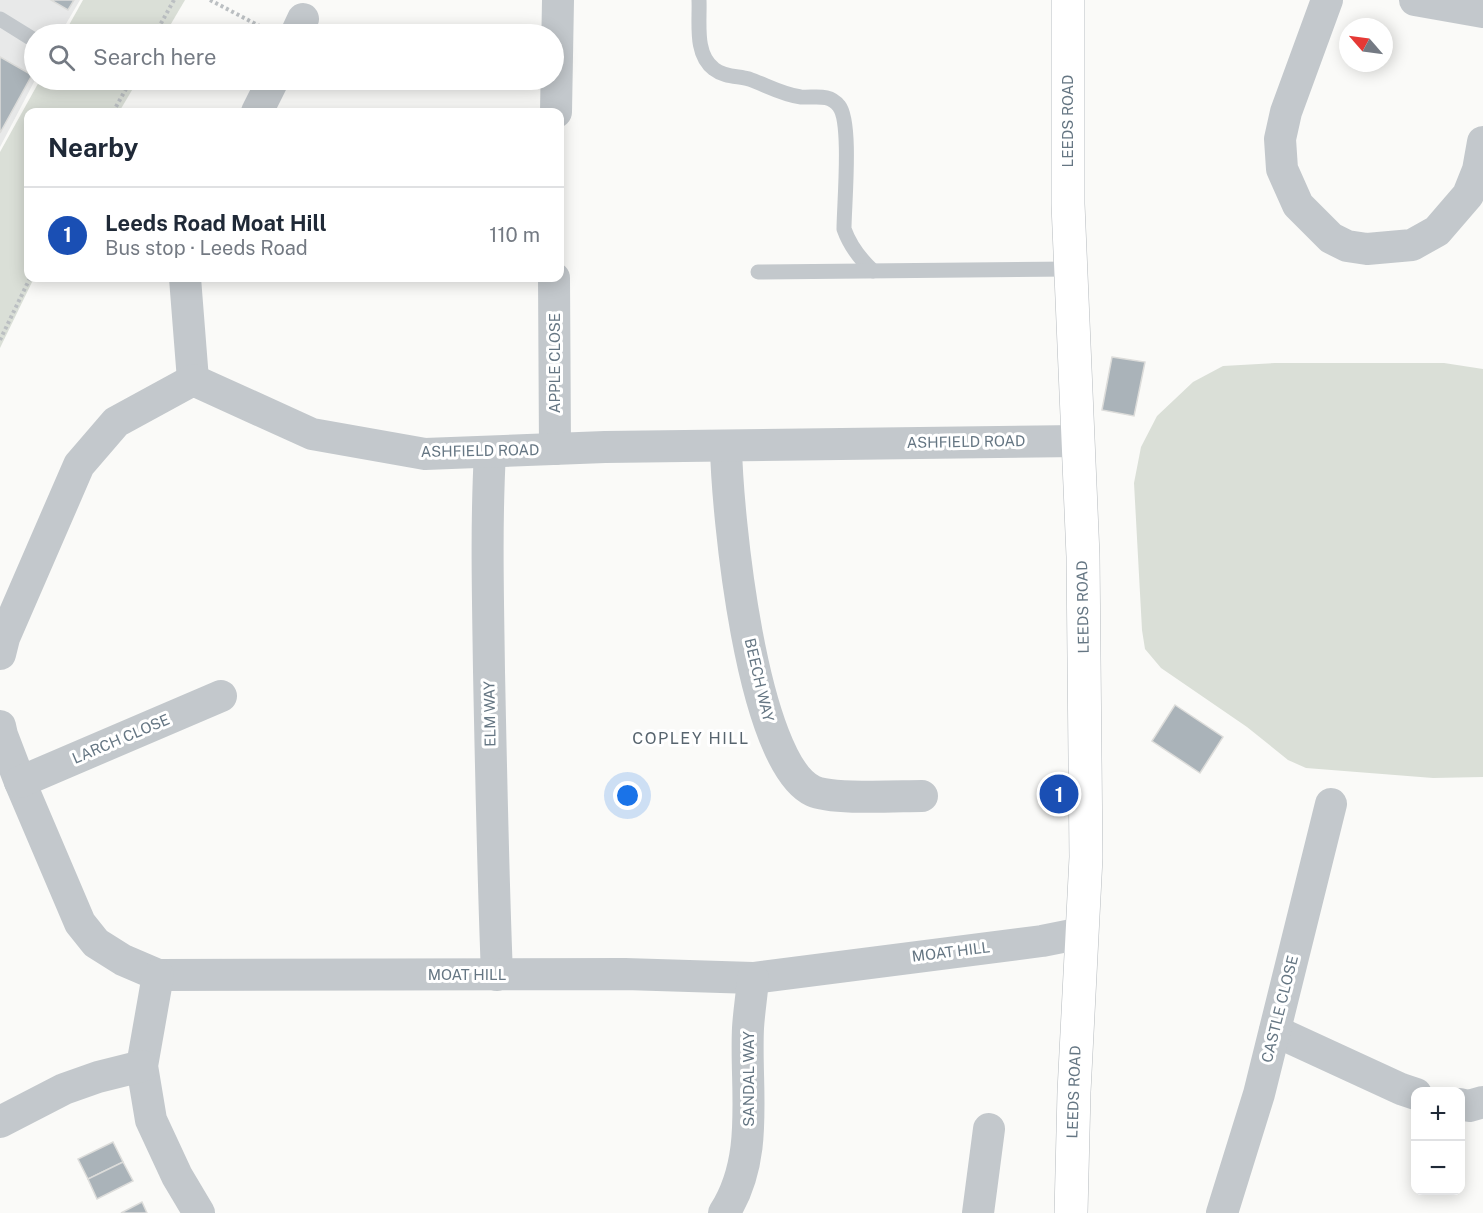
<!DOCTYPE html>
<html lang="en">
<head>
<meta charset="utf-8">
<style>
	body { margin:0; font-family:"Public Sans",sans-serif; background:#f6f6f7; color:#1f2937 }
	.controls { position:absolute; right:18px; bottom:18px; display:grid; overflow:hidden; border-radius:12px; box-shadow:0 3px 15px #0003 }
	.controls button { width:54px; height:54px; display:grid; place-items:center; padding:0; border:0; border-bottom:2px solid #e0e1e3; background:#fff; color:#1f2937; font:30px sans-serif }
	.compass { position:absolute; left:1339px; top:18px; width:54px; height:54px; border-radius:50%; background:#fff; box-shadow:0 3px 15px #0003; rotate:298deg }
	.you { position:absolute; left:628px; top:796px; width:21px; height:21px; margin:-15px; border:4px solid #fff; border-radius:50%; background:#1a73e8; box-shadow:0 0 0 9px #1a73e833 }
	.badge { display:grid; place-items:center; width:39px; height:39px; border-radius:50%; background:#b45309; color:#fff; font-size:20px; font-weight:700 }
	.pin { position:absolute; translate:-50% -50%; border:3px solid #fff; box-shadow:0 2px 6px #0006 }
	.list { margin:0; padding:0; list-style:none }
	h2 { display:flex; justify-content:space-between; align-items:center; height:78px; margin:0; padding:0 24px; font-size:26px }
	h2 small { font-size:20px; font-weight:400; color:#747a83 }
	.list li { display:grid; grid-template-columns:39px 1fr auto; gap:18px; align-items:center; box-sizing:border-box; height:96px; padding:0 24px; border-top:2px solid #e0e1e3 }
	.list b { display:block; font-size:22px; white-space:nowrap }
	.list p { margin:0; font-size:20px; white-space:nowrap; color:#747a83 }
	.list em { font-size:20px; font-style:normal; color:#747a83 }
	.icon { flex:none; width:33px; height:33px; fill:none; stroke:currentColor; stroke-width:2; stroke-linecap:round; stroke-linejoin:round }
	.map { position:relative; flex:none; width:1483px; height:1213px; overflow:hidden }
	.search { position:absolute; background:#fff; box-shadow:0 3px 15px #0003; left:24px; top:24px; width:540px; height:66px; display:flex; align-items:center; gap:15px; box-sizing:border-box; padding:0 21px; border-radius:33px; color:#747a83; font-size:22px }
	.panel { position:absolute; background:#fff; box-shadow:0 3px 15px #0003; left:24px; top:108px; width:540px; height:174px; border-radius:12px }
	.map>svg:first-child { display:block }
</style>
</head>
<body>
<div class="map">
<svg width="1483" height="1213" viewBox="0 0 1483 1213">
	<rect width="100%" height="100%" fill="#fafaf8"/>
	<path fill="#e8e9e9" d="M0 0H80L60 34H34L35 80 0 147Z"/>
	<g fill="#dadfd7">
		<path d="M83 0H185L165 34H64Z"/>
		<path d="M40 80H138L119 112H28V278H34L0 348V152Z"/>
		<path d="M1275 363H1444L1483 369V777L1433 778 1306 768 1288 760 1247 727 1161 668 1145 649 1142 630 1134 483 1141 447 1157 416 1193 382 1223 366Z"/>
	</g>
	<g fill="#aab3b9" stroke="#dcdcda" stroke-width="1.5">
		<path d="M51 0H74L68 10Z"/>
		<path d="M0 57 32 75 0 133Z"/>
		<path d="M1112 357 1145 362 1134 416 1102 410Z"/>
		<path d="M1175 705 1223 737 1200 773 1152 741Z"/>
		<path d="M113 1142 123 1162 88 1179 78 1159Z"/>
		<path d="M123 1162 133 1181 97 1199 88 1179Z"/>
		<path d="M142 1202 147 1213H121Z"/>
	</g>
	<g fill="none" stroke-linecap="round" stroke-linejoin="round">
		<defs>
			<path id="primary" d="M1068 0V204L1083 556 1086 857 1074 1092 1071 1213"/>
		</defs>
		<use href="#primary" stroke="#b5babe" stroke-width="34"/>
		<g stroke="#bbbfc2" stroke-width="4" stroke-dasharray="3 3" stroke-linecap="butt">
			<path d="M210 0 269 31"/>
			<path d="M155 34 174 0"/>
			<path d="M113 112 131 80"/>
			<path d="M0 340 30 278"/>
		</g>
		<g stroke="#c3c8cc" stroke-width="15">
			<path d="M699 0C700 22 694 54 714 69 724 77 738 76 749 79 766 85 783 95 801 97 815 98 829 93 839 106 852 122 844 205 844 229 850 246 859 258 873 271"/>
			<path d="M0 19 34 40"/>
			<path d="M758 272 1071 269"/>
		</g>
		<g stroke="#c3c8cc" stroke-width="32">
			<path d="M1327 0 1286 112 1280 139 1282 169 1298 205 1331 238 1347 246 1367 249 1412 245 1437 231 1468 195 1478 170 1483 142"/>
			<path d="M1415 0 1483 12"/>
			<path d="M296 34 303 19"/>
			<path d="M257 112 273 80"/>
			<path d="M556 112 558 0"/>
			<path d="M185 278 193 380"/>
			<path d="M554 278 555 449"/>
			<path d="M726 446C727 512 751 762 813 791 832 800 898 796 922 796"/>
			<path d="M490 452C486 525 488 598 489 671 491 772 493 874 497 975"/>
			<path d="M0 654 4 638 79 465 116 422 193 380 312 434 425 454 605 447 1078 441"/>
			<path d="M0 726 2 735 20 782 80 923 96 943 123 960 158 975 625 974 753 978 1042 941 1082 933"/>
			<path d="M20 782 221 696"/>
			<path d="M158 975 142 1066 151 1120 177 1176 199 1213"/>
			<path d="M1275 1031 1401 1089 1416 1094"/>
			<path d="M1460 1104 1469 1106 1483 1102"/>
			<path d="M0 1122 64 1089 98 1077 142 1066"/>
			<path d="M724 1213C760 1157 745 1090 748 1028 749 1011 752 994 753 978"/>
			<path d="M978 1213 989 1129"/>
			<path d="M1222 1213 1259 1094 1331 804"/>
		</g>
		<use href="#primary" stroke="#fff" stroke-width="33"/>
	</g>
	<g text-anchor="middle" stroke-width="6" stroke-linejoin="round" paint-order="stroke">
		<g font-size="15" fill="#657683" stroke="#fff">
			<text transform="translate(1068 121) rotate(-90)" y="5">LEEDS ROAD</text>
			<text transform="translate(555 363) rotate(-90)" y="5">APPLE CLOSE</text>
			<text transform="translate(966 442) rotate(-1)" y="5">ASHFIELD ROAD</text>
			<text transform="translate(480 451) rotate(-1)" y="5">ASHFIELD ROAD</text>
			<text transform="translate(1083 607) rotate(-91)" y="5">LEEDS ROAD</text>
			<text transform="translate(759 680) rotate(77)" y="5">BEECH WAY</text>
			<text transform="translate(490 714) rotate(-91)" y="5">ELM WAY</text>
			<text transform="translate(121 739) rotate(-23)" y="5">LARCH CLOSE</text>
			<text transform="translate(951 952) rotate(-7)" y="5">MOAT HILL</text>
			<text x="467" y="980">MOAT HILL</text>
			<text transform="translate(1280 1009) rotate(-76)" y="5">CASTLE CLOSE</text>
			<text transform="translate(749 1079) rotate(-90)" y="5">SANDAL WAY</text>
			<text transform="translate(1074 1092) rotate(-88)" y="5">LEEDS ROAD</text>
		</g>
		<g font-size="16" letter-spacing="1.5" fill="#57646e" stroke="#fff">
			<text x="691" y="744">COPLEY HILL</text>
		</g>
	</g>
</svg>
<div class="controls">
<button>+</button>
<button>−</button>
</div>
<svg class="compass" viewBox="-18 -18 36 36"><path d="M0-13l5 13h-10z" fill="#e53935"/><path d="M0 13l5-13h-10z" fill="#747a83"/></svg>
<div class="you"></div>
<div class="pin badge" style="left:1059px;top:794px;background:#1a4fb4">1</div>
<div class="search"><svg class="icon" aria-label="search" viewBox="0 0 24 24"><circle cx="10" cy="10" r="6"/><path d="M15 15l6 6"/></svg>Search here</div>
<section class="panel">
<h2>Nearby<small></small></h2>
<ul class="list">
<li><span class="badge" style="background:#1a4fb4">1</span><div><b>Leeds Road Moat Hill</b><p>Bus stop · Leeds Road</p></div><em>110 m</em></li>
</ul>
</section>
</div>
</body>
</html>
